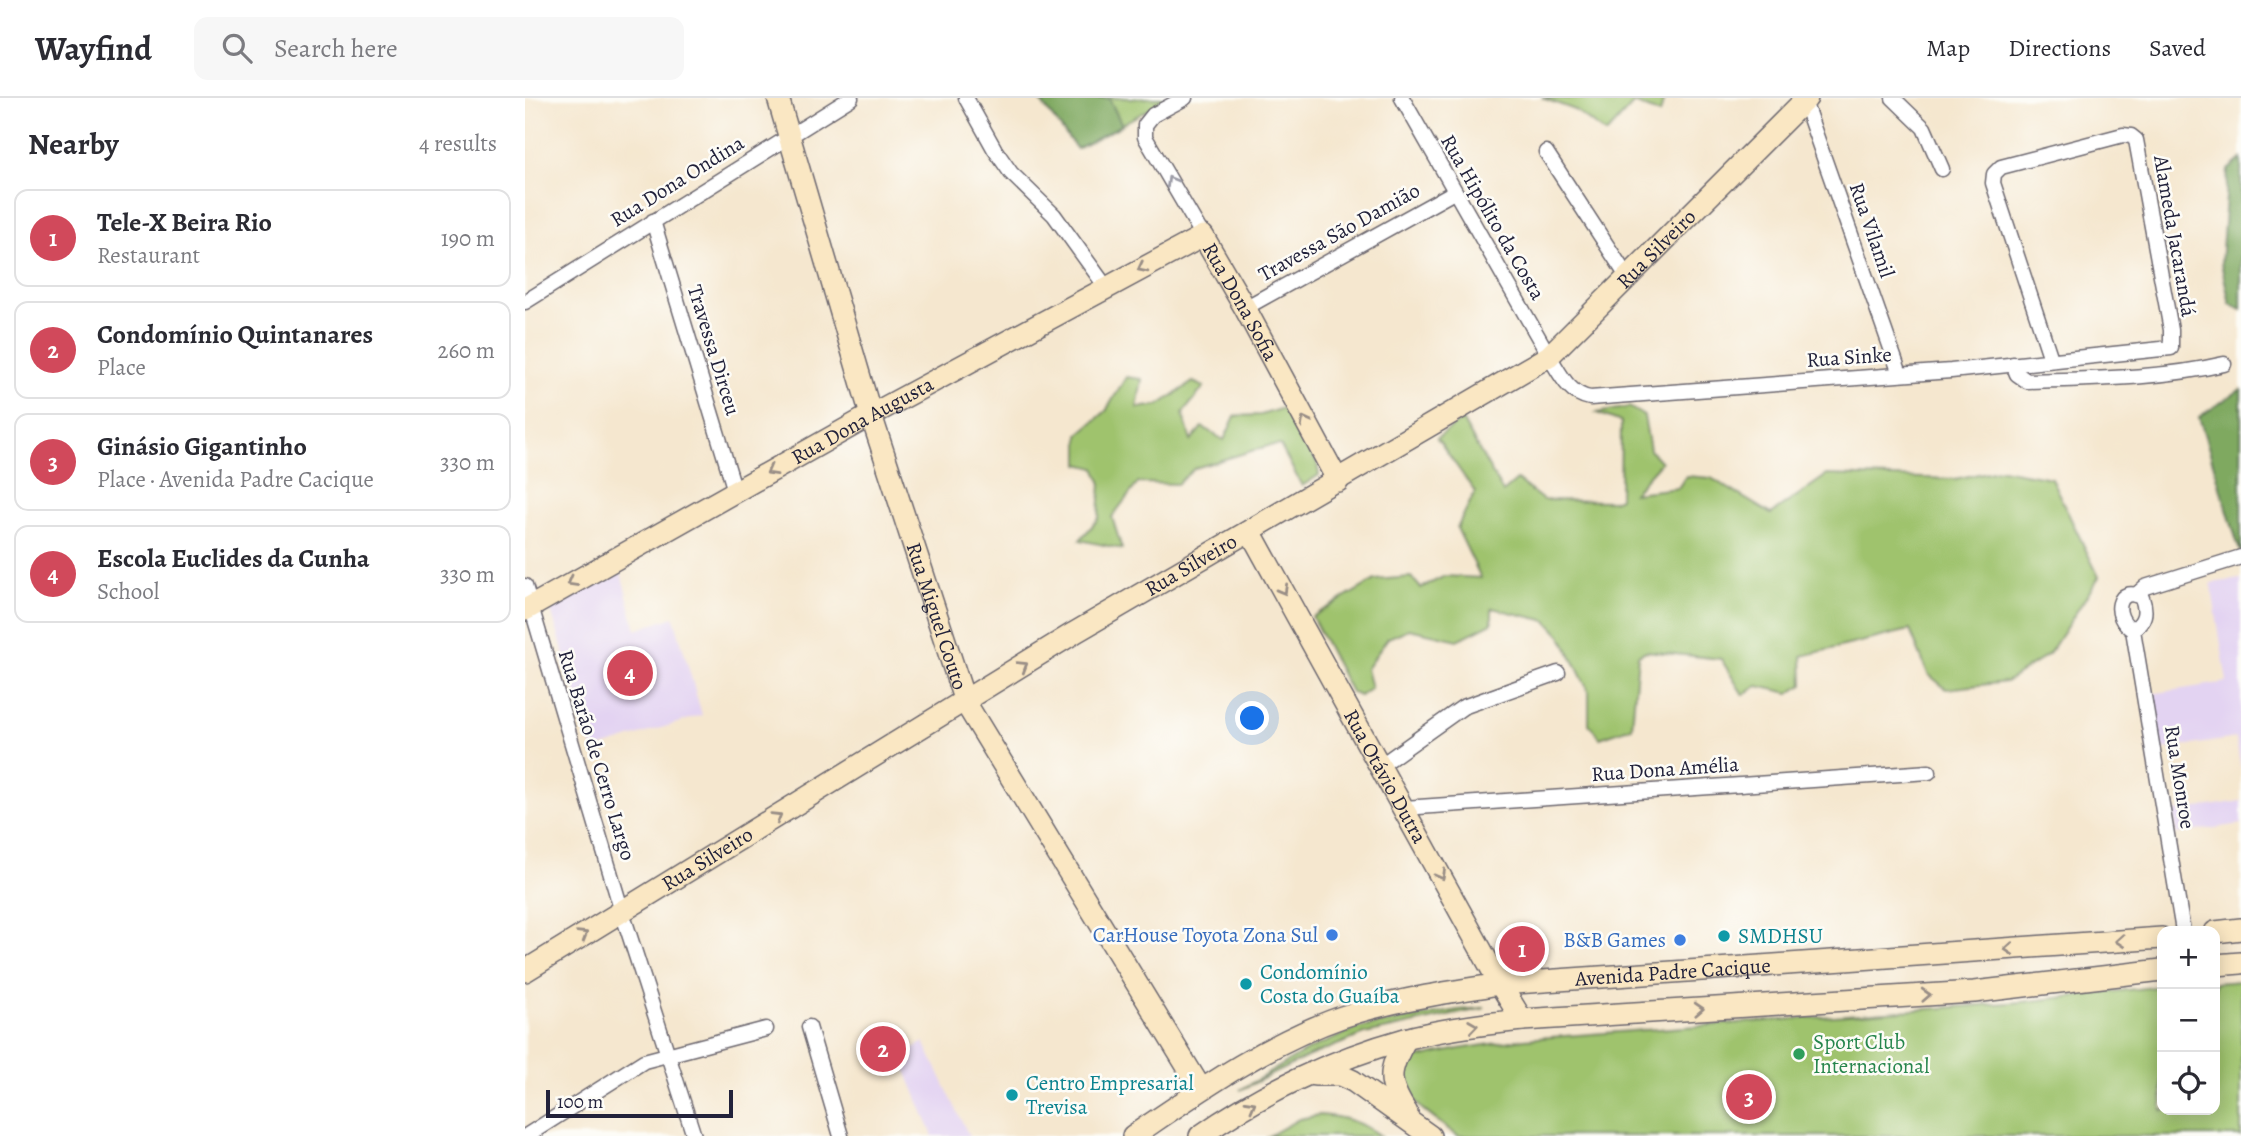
<!DOCTYPE html>
<html lang="en">
<head>
<meta charset="utf-8">
<style>
	body { margin:0; font-family:Alegreya,serif; background:#f7f7f7; color:#2b2b33 }
	.controls { position:absolute; right:21px; bottom:21px; display:grid; overflow:hidden; border-radius:14px; box-shadow:0 4px 18px #0003 }
	.controls button { width:63px; height:63px; display:grid; place-items:center; padding:0; border:0; border-bottom:2px solid #e1e1e2; background:#fff; color:#2b2b33; font:35px sans-serif }
	.scale { position:absolute; left:21px; bottom:18px; width:187px; box-sizing:border-box; padding-left:7px; border:4px solid #22223b; border-top:0; font-size:19px; line-height:24px; white-space:nowrap; color:#22223b; -webkit-text-stroke:5px #fdfcf7; paint-order:stroke }
	.you { position:absolute; left:728px; top:621px; width:24px; height:24px; margin:-18px; border:5px solid #fff; border-radius:50%; background:#1a73e8; box-shadow:0 0 0 10px #1a73e833 }
	.badge { display:grid; place-items:center; width:46px; height:46px; border-radius:50%; background:#d1495b; color:#fff; font-size:23px; font-weight:700 }
	.pin { position:absolute; translate:-50% -50%; border:4px solid #fff; box-shadow:0 2px 7px #0006 }
	.list { margin:0; padding:0; list-style:none }
	h2 { display:flex; justify-content:space-between; align-items:center; height:91px; margin:0; padding:0 28px; font-size:30px }
	h2 small { font-size:23px; font-weight:400; color:#7c7c81 }
	.list li { display:grid; grid-template-columns:46px 1fr auto; gap:21px; align-items:center; box-sizing:border-box; height:98px; margin:0 14px 14px; padding:0 14px; border:2px solid #e1e1e2; border-radius:14px }
	.list b { display:block; font-size:26px; white-space:nowrap }
	.list p { margin:0; font-size:23px; white-space:nowrap; color:#7c7c81 }
	.list em { font-size:23px; font-style:normal; color:#7c7c81 }
	.icon { flex:none; width:38px; height:38px; fill:none; stroke:currentColor; stroke-width:2; stroke-linecap:round; stroke-linejoin:round }
	.map { position:relative; flex:none; width:1716px; height:1038px; overflow:hidden }
	header { display:flex; align-items:center; gap:42px; box-sizing:border-box; height:98px; padding:0 35px; background:#fff; border-bottom:2px solid #e1e1e2 }
	header strong { font-size:33px }
	nav { display:flex; gap:38px; margin-inline-start:auto; font-size:24px }
	.search { width:490px; height:63px; background:#f7f7f7; display:flex; align-items:center; gap:18px; box-sizing:border-box; padding:0 24px; border-radius:14px; color:#7c7c81; font-size:26px }
	main { display:flex }
	aside { flex:1; background:#fff }
	.map>svg:first-child { display:block }
</style>
</head>
<body>
<header>
<strong>Wayfind</strong>
<div class="search"><svg class="icon" aria-label="search" viewBox="0 0 24 24"><circle cx="10" cy="10" r="6"/><path d="M15 15l6 6"/></svg>Search here</div>
<nav><a>Map</a><a>Directions</a><a>Saved</a></nav>
</header>
<main>
<aside>
<h2>Nearby<small>4 results</small></h2>
<ul class="list">
<li><span class="badge">1</span><div><b>Tele-X Beira Rio</b><p>Restaurant</p></div><em>190 m</em></li>
<li><span class="badge">2</span><div><b>Condomínio Quintanares</b><p>Place</p></div><em>260 m</em></li>
<li><span class="badge">3</span><div><b>Ginásio Gigantinho</b><p>Place · Avenida Padre Cacique</p></div><em>330 m</em></li>
<li><span class="badge">4</span><div><b>Escola Euclides da Cunha</b><p>School</p></div><em>330 m</em></li>
</ul>
</aside>
<div class="map">
<svg width="1716" height="1038" viewBox="0 0 1716 1038">
	<rect width="100%" height="100%" fill="#fdfcf7"/>
	<filter id="ink" filterUnits="userSpaceOnUse"><feTurbulence type="fractalNoise" baseFrequency=".0143" numOctaves="2"/><feDisplacementMap in="SourceGraphic" scale="14" xChannelSelector="R" yChannelSelector="G"/><feConvolveMatrix kernelMatrix="1 2 1 2 8 2 1 2 1" color-interpolation-filters="sRGB"/></filter>
	<filter id="wash" filterUnits="userSpaceOnUse"><feTurbulence type="fractalNoise" baseFrequency=".00686" numOctaves="4" result="noise"/><feDisplacementMap in="SourceGraphic" scale="28" xChannelSelector="R" yChannelSelector="G"/><feGaussianBlur stdDeviation="1.57" result="paint"/><feColorMatrix in="noise" values="0 0 0 0 0 0 0 0 0 0 0 0 0 0 0 0 0 1.4 0 .05"/><feComposite in="paint" operator="in"/></filter>
	<g filter="url(#wash)">
		<rect width="100%" height="100%" fill="#f5e7cf"/>
		<g fill="#e3d3f2">
			<path d="M96 475 111 532 149 519 177 617 68 652 25 509Z"/>
			<path d="M1716 481V672L1711 640 1635 652 1626 596 1702 584 1686 485Z"/>
			<path d="M1716 703V726L1651 736 1648 714Z"/>
			<path d="M399 944 407 961 444 1038H408L375 958Z"/>
		</g>
		<g fill="#9fc36d" stroke="#607254" stroke-width="2">
			<path d="M513 0H644L552 51Z"/>
			<path d="M1017 0H1139L1135 16 1109 5 1081 36 1050 12Z"/>
			<path d="M601 279 617 281 612 310 634 307 668 284 679 289 658 315 666 343 677 329 699 342 710 318 736 317 758 310 792 365 794 377 777 388 755 347 743 348 670 370 652 386 613 385 587 419 597 451 555 442 574 420 576 383 570 370 554 366V336L581 313Z"/>
			<path d="M1104 309 1119 318 1125 352 1136 364 1108 395 1153 390 1161 378 1186 380 1246 416 1302 377 1430 381 1477 371 1526 380 1574 479 1524 556 1481 584 1421 591 1403 576 1385 532 1277 558 1278 587 1264 595 1233 588 1218 597 1196 561 1121 553 1113 557 1107 629 1075 640 1064 626V594L1037 539 1022 523 967 510V525L933 542 884 531 863 540 841 571 846 590 835 598 826 594 787 519 850 482 886 479 896 490 920 478 956 480 932 430 950 394 912 340 937 322 978 394 992 382 1018 402 1088 403 1095 400 1096 324 1072 315Z"/>
			<path d="M1716 883V1038H933C911 1021 881 1006 877 976L888 961 934 951 999 941 1497 904 1637 888V1012H1690V885Z"/>
			<path d="M960 910 840 936 784 958 715 992 781 953 833 930 933 912Z"/>
			<path d="M794 1017C817 1018 837 1024 855 1038H744L774 1021Z"/>
		</g>
		<g fill="#7fa960" stroke="#50664e" stroke-width="2">
			<path d="M513 0H584L597 27 552 51Z"/>
			<path d="M1716 61V211L1705 206 1696 165 1703 72Z"/>
			<path d="M1716 291V457L1674 319Z"/>
		</g>
	</g>
	<g filter="url(#ink)">
		<g fill="none" stroke-linecap="round" stroke-linejoin="round">
			<defs>
				<g id="street">
					<path d="M441 0 470 52 486 75 529 117 581 189"/>
					<path d="M660 0 628 17 620 27V39L678 138"/>
					<path d="M877 0 1024 258C1035 275 1043 296 1065 300L1426 273 1646 250V232L1611 42 1606 38 1598 37 1476 69 1469 76 1468 85 1526 261"/>
					<path d="M1368 0 1399 30 1417 71"/>
					<path d="M1279 3 1375 276"/>
					<path d="M1021 54 1103 180"/>
					<path d="M128 123 210 393"/>
					<path d="M0 204 326 0"/>
					<path d="M720 210 929 94"/>
					<path d="M1488 266 1492 276 1502 283C1567 281 1635 281 1699 266"/>
					<path d="M0 488 97 814 169 1038"/>
					<path d="M1611 497 1620 489 1716 459"/>
					<path d="M1608 532C1620 523 1622 514 1617 500 1593 485 1585 519 1608 532L1658 833"/>
					<path d="M855 668 938 609 1033 575"/>
					<path d="M879 710 1404 674"/>
					<path d="M284 929 316 1038"/>
					<path d="M1 1038 119 963 241 931"/>
				</g>
				<g id="secondary">
					<path id="s1" d="M253 0 346 317 440 604 676 991"/>
					<path id="s2" d="M725 433 975 886 997 922"/>
					<path id="s3" d="M0 512 346 317 678 138 720 210 813 383"/>
					<path d="M1690 834 1716 831"/>
					<path d="M1690 867 1716 865"/>
					<path id="s4" d="M0 873 549 535 1024 258 1282 0"/>
					<path d="M881 941C862 974 862 984 882 1015"/>
					<path d="M790 977H815L828 983 905 1038"/>
					<path id="s5" d="M608 1038C674 993 742 945 817 919 866 902 924 894 975 886L1637 840"/>
					<path d="M675 1038C736 995 808 961 880 941 917 931 958 926 997 922L1449 894 1637 872"/>
				</g>
			</defs>
			<use href="#street" stroke="#6c676f" stroke-width="17"/>
			<use href="#secondary" stroke="#6c676f" stroke-width="24"/>
			<use href="#street" stroke="#fff" stroke-width="14"/>
			<use href="#secondary" stroke="#fae7c3" stroke-width="21"/>
		</g>
		<defs><path id="oneway-chevron" d="M-2-3.5L2.5 0L-2 3.5" fill="none" stroke-width="1.6" stroke-linecap="round" stroke-linejoin="round" transform="scale(1.75)"/></defs>
		<use stroke="#9c9ca7" href="#oneway-chevron" transform="translate(646 83) rotate(-120)"/>
		<g stroke="#998e86">
			<use href="#oneway-chevron" transform="translate(617 170) rotate(153)"/>
			<use href="#oneway-chevron" transform="translate(780 323) rotate(-118)"/>
			<use href="#oneway-chevron" transform="translate(246 373) rotate(151)"/>
			<use href="#oneway-chevron" transform="translate(47 484) rotate(151)"/>
			<use href="#oneway-chevron" transform="translate(758 492) rotate(61)"/>
			<use href="#oneway-chevron" transform="translate(498 568) rotate(-32)"/>
			<use href="#oneway-chevron" transform="translate(252 719) rotate(-31)"/>
			<use href="#oneway-chevron" transform="translate(916 777) rotate(61)"/>
			<use href="#oneway-chevron" transform="translate(58 837) rotate(-31)"/>
			<use href="#oneway-chevron" transform="translate(1595 843) rotate(176)"/>
			<use href="#oneway-chevron" transform="translate(1484 851) rotate(176)"/>
			<use href="#oneway-chevron" transform="translate(1401 897) rotate(-3)"/>
			<use href="#oneway-chevron" transform="translate(1174 911) rotate(-3)"/>
			<use href="#oneway-chevron" transform="translate(948 928) rotate(-8)"/>
			<use href="#oneway-chevron" transform="translate(726 1007) rotate(-29)"/>
		</g>
	</g>
	<g fill="#3f7fe0" stroke="#fdfcf7" stroke-width="2.5">
		<circle cx="807" cy="837" r="7"/>
		<circle cx="1155" cy="842" r="7"/>
	</g>
	<g fill="#0f9aa8" stroke="#fdfcf7" stroke-width="2.5">
		<circle cx="1199" cy="838" r="7"/>
		<circle cx="721" cy="886" r="7"/>
		<circle cx="487" cy="997" r="7"/>
	</g>
	<circle fill="#2e9e5b" stroke="#fdfcf7" stroke-width="2.5" cx="1274" cy="956" r="7"/>
	<g text-anchor="middle" stroke-width="5" stroke-linejoin="round" paint-order="stroke">
		<g font-size="21" fill="#22223b" stroke="#fdfcf7">
			<text transform="translate(152 83) rotate(-32)" y="7">Rua Dona Ondina</text>
			<text transform="translate(968 119) rotate(60)" y="7">Rua Hipólito da Costa</text>
			<text transform="translate(1347 132) rotate(71)" y="7">Rua Vilamil</text>
			<text transform="translate(814 134) rotate(-29)" y="7">Travessa São Damião</text>
			<text transform="translate(1650 138) rotate(80)" y="7">Alameda Jacarandá</text>
			<text dy="7" stroke="none"><textPath href="#s4" startOffset="1346">Rua Silveiro</textPath></text>
			<text dy="7" stroke="none"><textPath href="#s3" startOffset="850">Rua Dona Sofia</textPath></text>
			<text transform="translate(189 252) rotate(73)" y="7">Travessa Dirceu</text>
			<text transform="translate(1324 259) rotate(-4)" y="7">Rua Sinke</text>
			<text dy="7" stroke="none"><textPath href="#s3" startOffset="387">Rua Dona Augusta</textPath></text>
			<text dy="7" stroke="none"><textPath href="#s4" startOffset="780">Rua Silveiro</textPath></text>
			<text dy="7" stroke="none"><textPath href="#s1" startOffset="542">Rua Miguel Couto</textPath></text>
			<text transform="translate(72 657) rotate(73)" y="7">Rua Barão de Cerro Largo</text>
			<text transform="translate(1140 671) rotate(-4)" y="7">Rua Dona Amélia</text>
			<text dy="7" stroke="none"><textPath href="#s2" startOffset="280">Rua Otávio Dutra</textPath></text>
			<text transform="translate(1655 679) rotate(81)" y="7">Rua Monroe</text>
			<text dy="7" stroke="none"><textPath href="#s4" startOffset="214">Rua Silveiro</textPath></text>
			<text dy="7" stroke="none"><textPath href="#s5" startOffset="576">Avenida Padre Cacique</textPath></text>
		</g>
		<g font-size="21" fill="#366cbe" stroke="#fdfcf7" text-anchor="end">
			<text x="793" y="844">CarHouse Toyota Zona Sul</text>
			<text x="1141" y="849">B&amp;B Games</text>
		</g>
		<g font-size="21" fill="#0d838f" stroke="#fdfcf7" text-anchor="start">
			<text x="1213" y="845">SMDHSU</text>
			<text x="735" y="881">Condomínio<tspan x="735" dy="24">Costa do Guaíba</tspan></text>
			<text x="501" y="992">Centro Empresarial<tspan x="501" dy="24">Trevisa</tspan></text>
		</g>
		<g font-size="21" fill="#27864d" stroke="#fdfcf7" text-anchor="start">
			<text x="1288" y="951">Sport Club<tspan x="1288" dy="24">Internacional</tspan></text>
		</g>
	</g>
</svg>
<div class="controls">
<button>+</button>
<button>−</button>
<button><svg class="icon" aria-label="locate" viewBox="0 0 24 24"><circle cx="12" cy="12" r="6"/><path d="M12 2v4M12 18v4M2 12h4M18 12h4"/></svg></button>
</div>
<div class="scale">100 m</div>
<div class="you"></div>
<div class="pin badge" style="left:997px;top:851px">1</div>
<div class="pin badge" style="left:358px;top:951px">2</div>
<div class="pin badge" style="left:1224px;top:999px">3</div>
<div class="pin badge" style="left:105px;top:575px">4</div>
</div>
</main>
</body>
</html>
